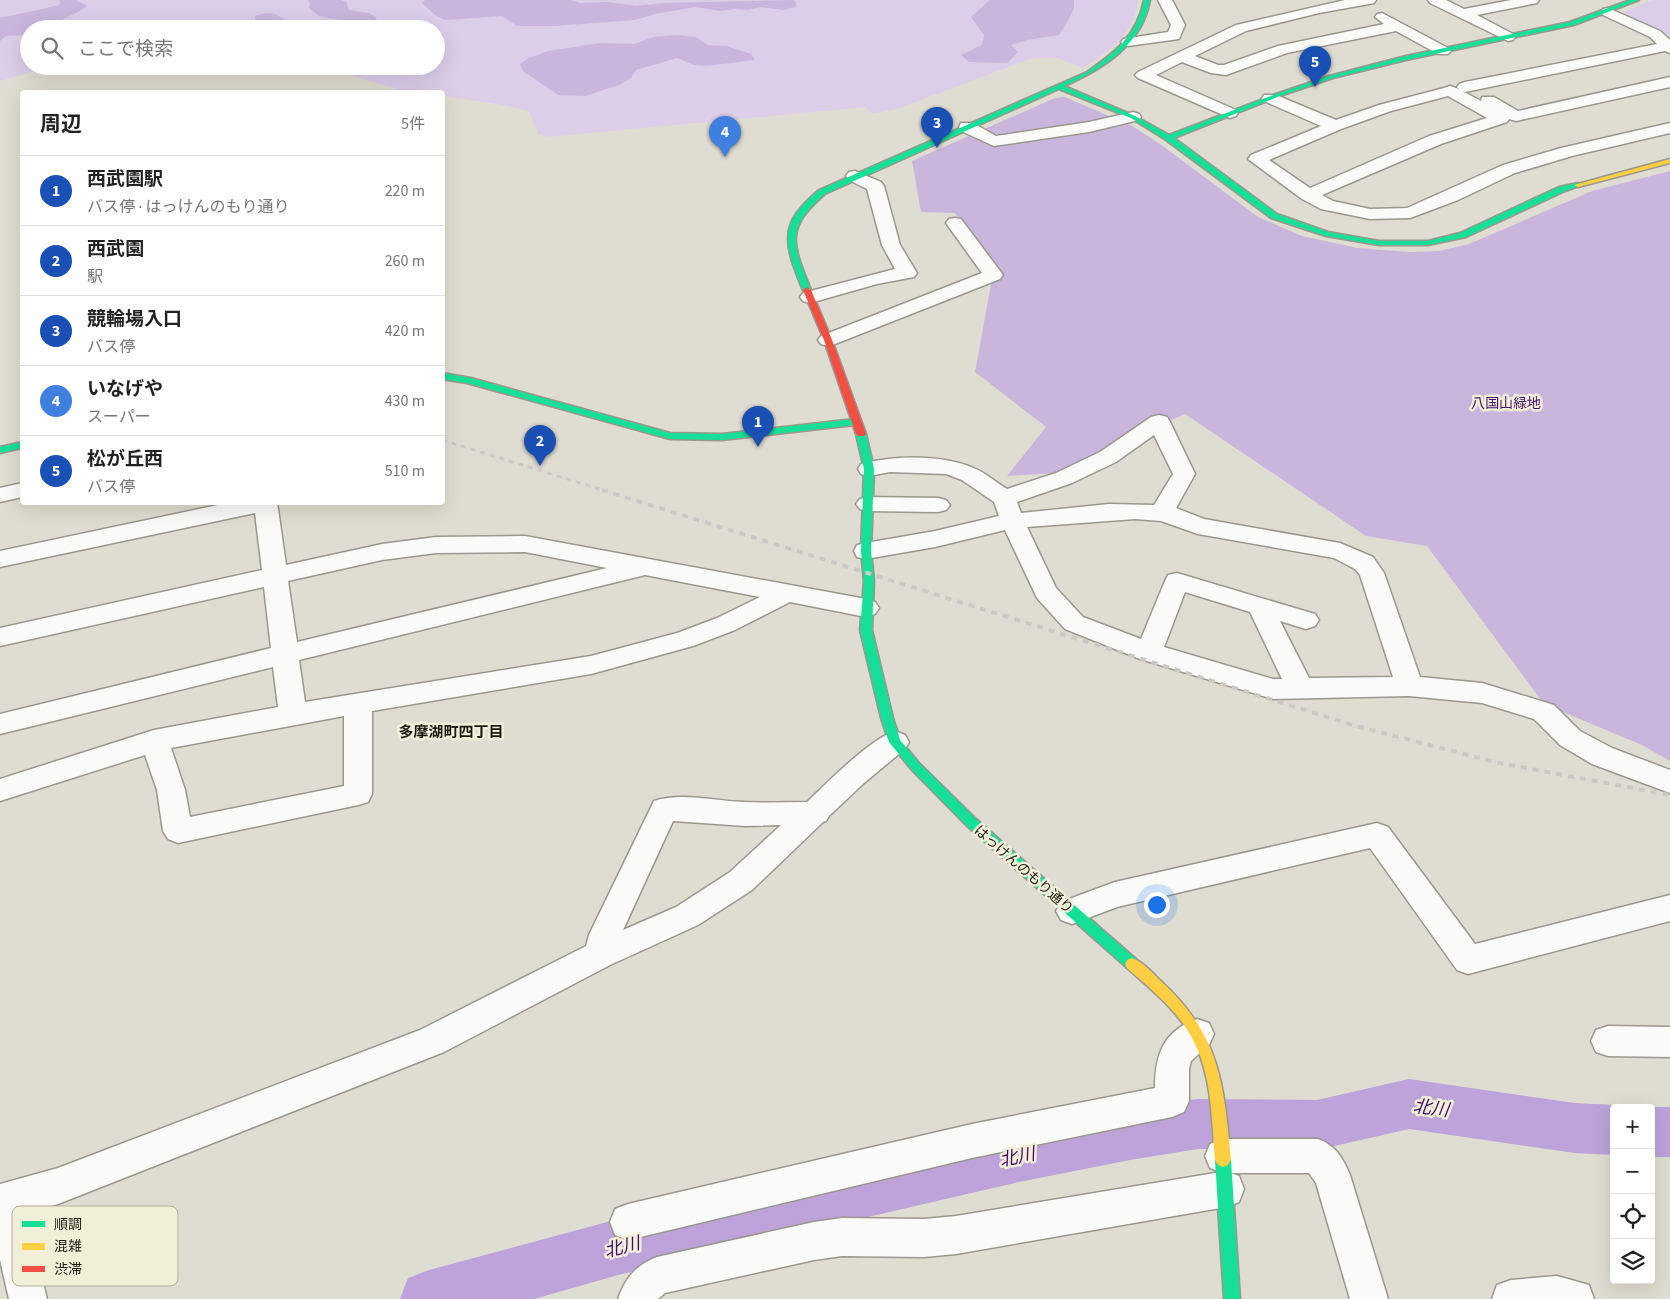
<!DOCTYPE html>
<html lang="ja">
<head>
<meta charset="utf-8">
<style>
	body { margin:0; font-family:"Source Sans 3","Noto Sans JP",sans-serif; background:#f2f2f2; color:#222 }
	.controls { position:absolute; right:15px; bottom:15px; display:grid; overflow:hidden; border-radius:5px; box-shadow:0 5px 20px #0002 }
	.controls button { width:45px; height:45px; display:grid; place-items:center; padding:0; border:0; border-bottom:1px solid #e0e0e0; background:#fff; color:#222; font:25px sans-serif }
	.you { position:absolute; left:1156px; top:904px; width:18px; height:18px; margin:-12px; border:4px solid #fff; border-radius:50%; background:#1a73e8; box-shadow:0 0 0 8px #1a73e833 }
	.badge { display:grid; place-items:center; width:32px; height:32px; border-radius:50%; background:#605f55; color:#fff; font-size:16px; font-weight:700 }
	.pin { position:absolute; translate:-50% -41px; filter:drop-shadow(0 1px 2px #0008) }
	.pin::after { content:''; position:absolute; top:26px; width:18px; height:15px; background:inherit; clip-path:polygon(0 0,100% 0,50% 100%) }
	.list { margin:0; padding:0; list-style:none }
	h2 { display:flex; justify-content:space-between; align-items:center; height:65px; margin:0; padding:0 20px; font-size:21px }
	h2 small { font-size:16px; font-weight:400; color:#767676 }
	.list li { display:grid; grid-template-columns:32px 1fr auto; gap:15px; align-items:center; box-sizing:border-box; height:70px; padding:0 20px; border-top:1px solid #e0e0e0 }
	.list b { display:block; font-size:19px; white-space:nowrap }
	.list p { margin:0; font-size:16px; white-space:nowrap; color:#767676 }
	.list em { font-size:16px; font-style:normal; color:#767676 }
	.icon { flex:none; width:28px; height:28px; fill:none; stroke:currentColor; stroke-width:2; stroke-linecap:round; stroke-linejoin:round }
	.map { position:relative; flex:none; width:1670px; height:1299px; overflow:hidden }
	.search { position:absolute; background:#fff; box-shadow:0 5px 20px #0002; left:20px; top:20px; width:425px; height:55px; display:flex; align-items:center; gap:12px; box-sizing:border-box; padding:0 18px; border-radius:28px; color:#767676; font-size:19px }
	.panel { position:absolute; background:#fff; box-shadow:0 5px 20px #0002; left:20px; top:90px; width:425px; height:415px; border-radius:5px }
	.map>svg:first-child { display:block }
</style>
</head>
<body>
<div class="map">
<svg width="1670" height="1299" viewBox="0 0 1670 1299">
	<rect width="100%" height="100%" fill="#dfddd1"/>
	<g fill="#dccde9">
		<path d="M0 0H1137L1138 1C1132 37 1111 50 1083 68L1057 58H1032L900 108 872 114 866 107 548 137 538 134 529 111 503 105 443 96 442 92H406L344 73 343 66H436V29H29V66H52L0 81Z"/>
		<path d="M1652 0H1670V42L1623 13Z"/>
	</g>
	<g fill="#cab5dd">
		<path d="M58 0H76L87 6C77 15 60 17 53 29H29V35L6 36 0 41V18L51 7 59 5 61 2Z"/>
		<path d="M308 0H341L346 2 349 10 369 13 377 18 375 23C391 29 407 19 423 25L422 29H263V27L256 22 255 16C269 11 278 13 288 23 296 23 305 21 313 22 324 24 330 27 342 23L339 20 319 16 309 8 310 3Z"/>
		<path d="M425 0H570L580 3 608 2 635 6 664 3 794 0 796 3V7L784 10 761 7 747 10 734 9 721 11 695 7 655 14 635 20 554 26H517L502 16 445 20 435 15 422 3Z"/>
		<path d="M990 0H1074V8L1070 17 1059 35 1027 40 1011 45 1018 52 1007 63 969 62 961 55 982 45 984 35 971 17Z"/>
		<path d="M676 35 696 37 707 45 726 46 751 54 755 60 706 66 694 65 677 58 636 70 631 78 619 85 585 96 558 95 523 71 520 64 529 58 548 51 601 43 634 44 654 37Z"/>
		<path d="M1065 97 1132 126 1160 144 1258 217 1302 236 1357 248 1410 252 1439 251 1469 244 1592 191 1670 171V761L1642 745 1544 704 1427 546 1366 536 1185 414 1055 473 1007 476 1046 427 975 372 994 268 955 213 921 212 912 161 1055 98Z"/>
	</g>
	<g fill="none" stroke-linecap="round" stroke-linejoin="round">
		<g fill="#bda3d9" fill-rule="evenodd">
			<path d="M1409 1079 1575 1103 1614 1105 1622 1108H1614V1155L1575 1153 1409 1129 1317 1150 1198 1149 1130 1160 1019 1182 622 1274 534 1299H400L408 1278 429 1270 622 1218 1019 1130 1130 1108 1198 1099 1317 1100Z"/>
			<path d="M1651 1107H1670V1157H1651V1108H1648Z"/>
		</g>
		<defs>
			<g id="street">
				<path d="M1158 0H1172L1185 25 1179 39 1128 46 1123 45 1121 42 1123 39 1168 32 1171 25Z"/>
				<path d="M1345 0H1376L1374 3 1369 4 1319 13 1246 31 1195 56 1218 65H1224L1278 46 1384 24 1375 17 1377 14 1382 13 1448 48 1451 51 1448 54H1438L1396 31 1287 53 1226 75 1211 73 1182 62 1156 75 1236 110 1238 113 1236 116 1230 118 1138 78 1135 75 1138 72 1236 25Z"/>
				<path d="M1428 0H1446L1464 9 1511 0H1539L1537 3 1477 15 1513 34 1515 37 1513 40 1508 41 1430 3Z"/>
				<path d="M1608 8 1660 31 1670 40V53L1665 51 1465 92 1462 91 1481 101 1482 97H1494L1518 111 1670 77V87L1516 121 1509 119 1507 122 1441 144 1322 195 1333 201 1370 209 1407 208 1503 165 1561 148 1670 123V133L1572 156 1515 173 1458 200 1410 218 1370 219 1321 209 1302 199 1248 159 1251 155 1321 126 1264 101 1262 98 1264 95H1276L1336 120 1379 105 1444 88 1450 86 1459 89 1457 87 1459 84 1465 82 1657 44 1650 37 1603 15 1601 12 1603 9ZM1448 96 1487 118 1429 136 1310 188 1269 160 1341 129 1391 111Z"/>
				<path d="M1133 112 1139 114 1141 117 1139 120 1089 132 994 146 961 131 959 127 961 123H973L996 136 1089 122Z"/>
				<path d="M855 171 881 182 884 186 900 245 917 273 914 277 877 284 810 303 803 301 800 297 803 293 895 269 882 245 867 189 849 180 846 176 849 172Z"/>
				<path d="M955 218 961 219 1003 275 1000 279 835 344 828 346 821 344 818 340 821 336 982 273 946 223 949 219Z"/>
				<path d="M1159 415 1167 417 1170 422 1195 474 1176 508 1204 519 1340 543 1373 557 1384 573 1420 677 1482 683 1554 705 1580 731 1612 748 1670 770V793L1592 764 1560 745 1534 719 1482 703 1409 696 1273 699 1140 659 1065 629 1037 598 1005 530 935 547 866 559 857 557 854 551 857 545 866 543 935 531 999 516 994 502 962 480 946 474 890 472 869 476 861 474 858 469 861 464C895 455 946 454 978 470 988 475 997 483 1007 489L1056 473 1100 452 1151 417ZM1154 435 1173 474 1154 505 1109 504 1021 513 1017 502 1072 483 1116 462ZM1135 519 1161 521 1198 534 1334 558 1355 569 1360 575 1393 677 1309 678 1280 621 1306 629 1315 626 1319 620 1315 614 1177 573 1168 575 1165 581 1141 639 1083 617 1056 588 1027 527ZM1185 592 1250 612 1282 679H1273L1164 647Z"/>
				<path d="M22 483V497L0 502V488Z"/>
				<path d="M868 497 938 498 946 500 950 505 946 510 938 512 868 511 860 509 856 504 860 499Z"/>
				<path d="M232 502H277L286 565 382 544 436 537 525 536 866 599 875 602 879 608 875 614 866 617 790 602 735 630 693 646 591 674 372 711V794L368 802 358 805 178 843 168 839 163 831 157 790 145 755 0 801V779L154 730 278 707 273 667 0 734V714L271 648 264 587 0 646V628L262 570 255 513 0 567V551ZM525 552 607 568 297 642 288 581 382 560 436 553ZM645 575 760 597 717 618 677 633 591 656 305 702 299 660ZM344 716V786L190 817 185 790 171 748Z"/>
				<path d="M895 731 905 735 909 742 905 749 864 783 829 816 826 821 823 822 752 890 698 925 610 965 444 1052 58 1204 26 1213 47 1299H9L0 1260V1184L58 1168 420 1030 586 946 589 935 654 801C681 792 715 801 744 802 764 803 786 802 807 802 828 782 869 740 895 731ZM673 821 745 826 781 825 730 872 676 907 623 930Z"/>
				<path d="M1377 823 1388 827 1475 944 1670 895V921L1468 974 1457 970 1370 848 1117 907 1072 924 1061 920 1056 911 1061 902 1115 882Z"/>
				<path d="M1197 1019 1209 1023 1214 1034 1209 1045 1191 1061 1189 1069V1101L1184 1112 1172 1117 972 1158 628 1240 615 1235 610 1222 615 1209 628 1204 972 1124 1155 1088C1155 1055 1163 1031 1197 1019Z"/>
				<path d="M1608 1026 1670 1027V1057L1608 1056 1596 1052 1591 1041 1596 1030Z"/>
				<path d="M1223 1139H1318C1336 1146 1343 1158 1350 1175L1388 1299H1350L1316 1183 1309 1173H1231L1239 1176 1244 1189 1239 1202 1226 1207 956 1254 924 1257 842 1256 814 1260 665 1293 658 1299H618C626 1277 635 1266 657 1257L814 1222 842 1218 924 1219 956 1216 1221 1172 1210 1168 1205 1156 1210 1144Z"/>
				<path d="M1557 1276 1589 1285 1594 1299H1492L1497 1285 1511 1280Z"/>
			</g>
			<g id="fast">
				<path d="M1144 0H1150C1142 45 1103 69 1064 86L1135 116 1169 135 1276 94 1329 76 1406 56 1570 22 1630 0H1639L1574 25 1406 60 1333 78 1280 96 1174 138 1277 214 1328 232 1379 241H1428L1460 233 1559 187 1578 183 1582 185 1565 191 1466 237 1428 245H1379L1326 236 1271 218 1166 140 1131 118 1059 89 825 194C784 229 793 245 811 290L810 292H804C800 284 797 275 794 267 780 230 791 214 819 190L1087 72C1115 52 1137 36 1144 0Z"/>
				<path d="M442 373 471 378 670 433 722 434 855 419 860 422 855 425 722 440 670 439 467 383 442 379Z"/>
				<path d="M861 431 866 434 874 469 871 551 874 581 872 630 893 718 900 740 919 763 976 819 1137 960 1139 964 1137 968 1132 970 1127 968 968 827 911 769 889 742 881 718 860 630 864 581 861 551 864 469 856 434Z"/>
				<path d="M22 442V448L0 453V447Z"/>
				<path d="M1223 1153 1228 1155 1231 1160 1240 1299H1224L1215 1160 1218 1155Z"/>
			</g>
			<g id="slow">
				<path d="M1670 159V163L1578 187 1574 185Z"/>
				<path d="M1132 958C1144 962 1155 976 1165 985 1221 1038 1224 1087 1231 1160L1228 1165 1223 1167 1218 1165 1215 1160C1212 1123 1212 1080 1196 1046 1182 1014 1153 991 1127 968L1125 964 1127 960Z"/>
			</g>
			<path id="jam" d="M807 287 811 290 832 340 866 434 864 436H858L856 434 824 340 803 290Z"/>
		</defs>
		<use href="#street" stroke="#9a988e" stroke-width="3"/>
		<use href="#fast" stroke="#9a988e" stroke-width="3"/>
		<use href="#slow" stroke="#9a988e" stroke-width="3"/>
		<use href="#jam" stroke="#9a988e" stroke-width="3"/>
		<use href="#street" fill="#fafaf8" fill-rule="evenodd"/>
		<use href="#fast" fill="#16e098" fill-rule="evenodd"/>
		<use href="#slow" fill="#ffcf43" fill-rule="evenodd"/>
		<use href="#jam" fill="#f24e42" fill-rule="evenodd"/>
		<path stroke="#cbc9c6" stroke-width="3" stroke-dasharray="5 5" stroke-linecap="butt" d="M442 440 606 491"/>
		<path stroke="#cbc9c6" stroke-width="4" stroke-dasharray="6 6" stroke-linecap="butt" d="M602 490 1356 726 1499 763 1670 795"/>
	</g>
	<g text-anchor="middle" stroke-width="5" stroke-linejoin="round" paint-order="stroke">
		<g font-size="14" fill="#481173" stroke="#f2efd8">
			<text x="1506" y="408">八国山緑地</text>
		</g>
		<g font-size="14" fill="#1c1b12" stroke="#f2efd8">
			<text transform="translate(1024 869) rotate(41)" y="5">はっけんのもり通り</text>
		</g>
		<g font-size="15" font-weight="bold" fill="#1c1b12" stroke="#f2efd8">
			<text x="451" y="737">多摩湖町四丁目</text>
		</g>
		<g font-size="18" font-style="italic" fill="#440b6e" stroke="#f2efd8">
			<text transform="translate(1431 1108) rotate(7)" y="6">北川</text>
			<text transform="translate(1017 1157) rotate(-12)" y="6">北川</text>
			<text transform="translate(622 1247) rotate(-14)" y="6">北川</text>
		</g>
	</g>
	<rect x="12" y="1206" width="166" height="80" rx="8" fill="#f2efd8" stroke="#b2af9d" stroke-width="1"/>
	<rect x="22" y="1221" width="23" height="6" fill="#16e098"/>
	<rect x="22" y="1243" width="23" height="7" fill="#ffcf43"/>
	<rect x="22" y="1266" width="23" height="6" fill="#f24e42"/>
	<g font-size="14" fill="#1c1b12">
		<text x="54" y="1229">順調</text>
		<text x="54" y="1251">混雑</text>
		<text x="54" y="1274">渋滞</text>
	</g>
</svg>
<div class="controls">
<button>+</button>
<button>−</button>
<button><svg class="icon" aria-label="locate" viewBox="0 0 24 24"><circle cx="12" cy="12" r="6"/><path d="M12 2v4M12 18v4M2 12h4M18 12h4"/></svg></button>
<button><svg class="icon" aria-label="layers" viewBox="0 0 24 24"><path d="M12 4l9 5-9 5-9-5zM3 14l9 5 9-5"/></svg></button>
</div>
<div class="you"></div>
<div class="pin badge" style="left:758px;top:447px;background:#1a4fb4">1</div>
<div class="pin badge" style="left:540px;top:466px;background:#1a4fb4">2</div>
<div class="pin badge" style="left:937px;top:148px;background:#1a4fb4">3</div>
<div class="pin badge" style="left:725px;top:157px;background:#3f7fe0">4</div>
<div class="pin badge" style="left:1315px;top:87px;background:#1a4fb4">5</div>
<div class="search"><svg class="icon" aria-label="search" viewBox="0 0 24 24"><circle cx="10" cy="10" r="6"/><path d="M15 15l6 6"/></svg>ここで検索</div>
<section class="panel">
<h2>周辺<small>5件</small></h2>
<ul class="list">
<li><span class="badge" style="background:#1a4fb4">1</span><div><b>西武園駅</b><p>バス停 · はっけんのもり通り</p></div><em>220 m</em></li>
<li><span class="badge" style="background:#1a4fb4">2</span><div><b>西武園</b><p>駅</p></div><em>260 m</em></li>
<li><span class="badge" style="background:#1a4fb4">3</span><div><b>競輪場入口</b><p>バス停</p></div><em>420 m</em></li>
<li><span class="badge" style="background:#3f7fe0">4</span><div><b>いなげや</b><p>スーパー</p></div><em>430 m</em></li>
<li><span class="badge" style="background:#1a4fb4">5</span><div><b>松が丘西</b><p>バス停</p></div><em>510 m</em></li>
</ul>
</section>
</div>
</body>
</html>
